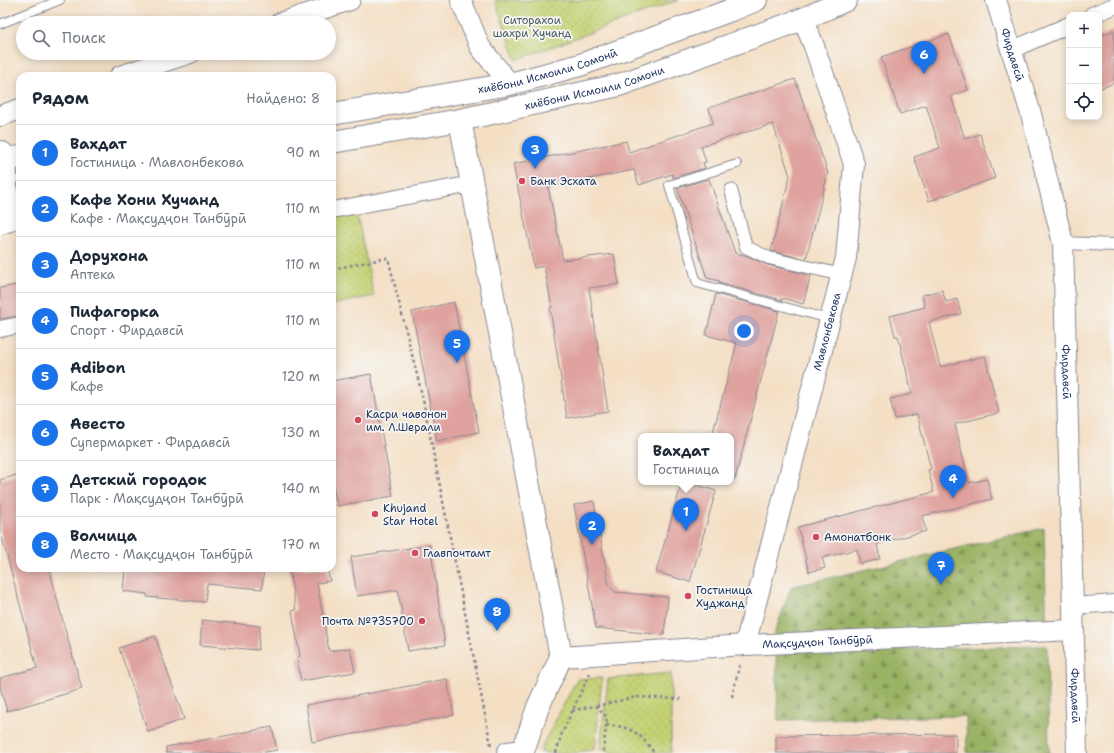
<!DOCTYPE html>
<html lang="ru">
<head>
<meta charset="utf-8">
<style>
	body { margin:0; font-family:"Shantell Sans",sans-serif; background:#f2f2f3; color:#1f2937 }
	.controls { position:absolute; right:12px; top:12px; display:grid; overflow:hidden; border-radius:8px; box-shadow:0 2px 10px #0003 }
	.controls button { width:36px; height:36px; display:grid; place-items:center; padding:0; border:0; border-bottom:1px solid #e0e1e3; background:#fff; color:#1f2937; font:20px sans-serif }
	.you { position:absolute; left:744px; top:331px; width:14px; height:14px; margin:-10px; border:3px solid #fff; border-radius:50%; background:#1a73e8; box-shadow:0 0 0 6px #1a73e833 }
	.badge { display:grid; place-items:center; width:26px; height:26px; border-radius:50%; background:#1a73e8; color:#fff; font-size:13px; font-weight:700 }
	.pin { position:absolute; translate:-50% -33px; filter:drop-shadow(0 1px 2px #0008) }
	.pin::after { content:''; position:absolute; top:21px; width:14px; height:12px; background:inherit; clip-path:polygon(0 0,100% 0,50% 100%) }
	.popup { position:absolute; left:638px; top:433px; width:96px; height:52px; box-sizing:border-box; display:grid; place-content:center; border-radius:8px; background:#fff; filter:drop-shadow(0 1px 3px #0005); font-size:13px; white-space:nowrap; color:#747a83 }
	.popup b { font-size:15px; color:#1f2937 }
	.popup::after { content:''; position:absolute; left:50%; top:100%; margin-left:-8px; border:8px solid transparent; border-top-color:#fff }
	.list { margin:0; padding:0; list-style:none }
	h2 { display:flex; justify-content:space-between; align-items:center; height:52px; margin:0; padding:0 16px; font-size:17px }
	h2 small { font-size:13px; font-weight:400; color:#747a83 }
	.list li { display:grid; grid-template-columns:26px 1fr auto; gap:12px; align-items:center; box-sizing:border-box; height:56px; padding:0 16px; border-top:1px solid #e0e1e3 }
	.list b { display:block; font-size:15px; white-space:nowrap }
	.list p { margin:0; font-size:13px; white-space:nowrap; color:#747a83 }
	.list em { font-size:13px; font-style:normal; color:#747a83 }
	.icon { flex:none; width:22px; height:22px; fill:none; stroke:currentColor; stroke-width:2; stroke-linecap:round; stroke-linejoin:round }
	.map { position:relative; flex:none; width:1114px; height:753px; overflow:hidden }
	.search { position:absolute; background:#fff; box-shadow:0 2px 10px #0003; left:16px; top:16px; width:320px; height:44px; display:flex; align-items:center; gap:10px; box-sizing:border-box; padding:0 14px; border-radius:22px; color:#747a83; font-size:15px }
	.panel { position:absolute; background:#fff; box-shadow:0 2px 10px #0003; left:16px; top:72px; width:320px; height:500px; border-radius:12px }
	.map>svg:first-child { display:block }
</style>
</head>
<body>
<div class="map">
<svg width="1114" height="753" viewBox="0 0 1114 753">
	<defs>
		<pattern id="green-dots" width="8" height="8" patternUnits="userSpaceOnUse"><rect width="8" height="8" fill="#c4d173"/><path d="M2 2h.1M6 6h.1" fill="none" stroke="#a8b466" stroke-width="1.8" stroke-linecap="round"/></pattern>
		<pattern id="forest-firs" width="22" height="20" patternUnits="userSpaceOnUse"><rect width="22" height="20" fill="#9bb365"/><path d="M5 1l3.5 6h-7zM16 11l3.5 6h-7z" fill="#7e9256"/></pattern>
	</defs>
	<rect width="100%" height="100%" fill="#f6f6f2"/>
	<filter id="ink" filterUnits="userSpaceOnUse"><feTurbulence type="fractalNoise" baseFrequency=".025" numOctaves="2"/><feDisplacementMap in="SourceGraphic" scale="8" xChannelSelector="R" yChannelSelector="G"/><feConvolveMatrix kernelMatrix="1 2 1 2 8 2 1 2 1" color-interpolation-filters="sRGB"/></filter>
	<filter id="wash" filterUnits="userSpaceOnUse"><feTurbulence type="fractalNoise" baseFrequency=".012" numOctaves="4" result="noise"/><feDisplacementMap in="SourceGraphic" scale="16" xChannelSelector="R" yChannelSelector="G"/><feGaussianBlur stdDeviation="0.9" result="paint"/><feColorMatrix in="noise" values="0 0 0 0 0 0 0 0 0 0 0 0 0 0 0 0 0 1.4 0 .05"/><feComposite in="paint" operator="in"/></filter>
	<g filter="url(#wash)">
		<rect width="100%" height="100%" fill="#f4dfc4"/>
		<g fill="url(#green-dots)" stroke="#708068">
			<path d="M495 0H679L516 60Z"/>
			<path d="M356 210 374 296 332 305V215Z"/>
			<path d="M671 673V753H612L605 749H600L608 679Z"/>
			<path d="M602 678 595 749 584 751 579 753H541L542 746 577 679Z"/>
		</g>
		<g fill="url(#forest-firs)" stroke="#5b7162">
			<path d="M1044 528 1047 634 771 643 791 587Z"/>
			<path d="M1047 646 1049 753H967L966 716 778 720 776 652Z"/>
		</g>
		<g id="blocks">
			<g fill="#dfa29e">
				<path d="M1114 30V83L1099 89V37Z"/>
				<path d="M949 34 968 90 951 96 965 139 980 134 995 178 929 201 914 157 940 148 926 105 900 114 881 57Z"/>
				<path d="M795 79 828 173 806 259 771 251 790 176 773 124 701 146 706 162 703 163 705 168 673 178 672 174 639 185 634 170 548 187 563 260 614 254 619 284 589 288 608 411 567 418 550 308 552 307 544 266 534 268 513 164 626 141 629 152 713 123 709 108Z"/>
				<path d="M709 179 735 253 748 256 767 265 811 275 803 304 783 298 782 300 719 283 720 281 707 278 677 188Z"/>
				<path d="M20 284V315L0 319V288Z"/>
				<path d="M942 290 946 302 957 299 961 314 929 322 940 367 985 356 999 413 955 424 969 483 987 479 992 499 922 516 926 531 877 544 880 559 860 564 857 549 822 558 825 568 809 572 798 527 934 492 928 470 931 469 917 414 895 419 890 399 912 394 898 336H895L890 316 925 307 922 295Z"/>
				<path d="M716 294 779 311 735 479 731 478V436H712L737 343 706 335Z"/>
				<path d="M454 302 479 432 437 441 412 312Z"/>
				<path d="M371 374 393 496 337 506 332 480V381Z"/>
				<path d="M20 474V568H49L65 629 82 689 7 711 0 687V678L37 668 0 530V480Z"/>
				<path d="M682 482H687L716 491 690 582 656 572Z"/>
				<path d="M594 501 609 586 615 592 668 597 664 635 596 628 574 505Z"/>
				<path d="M430 545 445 645 408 651 398 590 357 596 351 557Z"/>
				<path d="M125 568H191L211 570V568H264L262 589 207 584 205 602 147 597V594L123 591Z"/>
				<path d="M296 568H327L330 581 317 583 329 651 350 648 355 672 301 681 297 657 300 656 292 611 296 610 289 569Z"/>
				<path d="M202 620 260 626 258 650 200 645Z"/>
				<path d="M155 636 184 719 148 732 119 648Z"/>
				<path d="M447 679 454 715 312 742 306 705Z"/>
				<path d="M272 727 277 750 260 753H166V747Z"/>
				<path d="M956 734V753H776V736Z"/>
			</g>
		</g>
	</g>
	<g filter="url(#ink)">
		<use href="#blocks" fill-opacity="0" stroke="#888791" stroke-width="1"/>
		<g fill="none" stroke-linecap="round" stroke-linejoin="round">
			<defs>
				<g id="service">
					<path d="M0 24 60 0"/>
					<path d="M737 164 669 185 697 283 829 319"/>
				</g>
				<g id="pedestrian">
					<path d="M731 190 746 247 769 258 842 275"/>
					<path d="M1063 243 1114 245"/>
				</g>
				<g id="minor">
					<path d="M1092 15 1114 6"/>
					<path d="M1011 50 1069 25"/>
					<path d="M332 210 472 184"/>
					<path d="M0 329 20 325"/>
					<path d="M1074 606 1114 603"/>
				</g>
				<g id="tertiary">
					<path d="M461 0 480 47 510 84"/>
					<path id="s1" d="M996 0 1031 114 1063 243 1077 753"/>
					<path d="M280 23 350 0"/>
					<path d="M120 76 190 53"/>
					<path d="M0 116 20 109"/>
					<path id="s2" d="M745 645 846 258 854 164 814 46 803 19"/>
					<path id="s3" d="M561 657 745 645 1074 630"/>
				</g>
				<g id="secondary">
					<path d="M460 120 561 657 538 707 523 751 508 753"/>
					<path d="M0 152 2 153 6 159V201"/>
					<path d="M0 223 9 220 20 214"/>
				</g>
				<g id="primary">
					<path id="s4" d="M332 114 510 84 580 65 734 9 756 0"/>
					<path id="s5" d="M332 142 460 120 619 85 803 19 846 0"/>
					<path d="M0 160 20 157"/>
					<path d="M0 202 6 201 20 202"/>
				</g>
			</defs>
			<use href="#service" stroke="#888791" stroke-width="10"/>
			<use href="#pedestrian" stroke="#888791" stroke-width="14"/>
			<use href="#minor" stroke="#888791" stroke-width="18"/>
			<use href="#tertiary" stroke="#888791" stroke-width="22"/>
			<use href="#secondary" stroke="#888791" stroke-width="24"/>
			<use href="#primary" stroke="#888791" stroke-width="24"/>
			<g stroke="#888791" stroke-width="2.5" stroke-dasharray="3 3" stroke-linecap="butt">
				<path d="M332 269 388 258 422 395 491 745"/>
				<path d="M732 697 740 663"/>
				<path d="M596 706 636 697 681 699"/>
				<path d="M572 711 583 708 596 706 607 717 603 753"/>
				<path d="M606 725C630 726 641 733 654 753"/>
				<path d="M556 753 562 733 590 673"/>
			</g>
			<use href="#service" stroke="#fff" stroke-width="8"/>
			<use href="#pedestrian" stroke="#fff" stroke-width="12"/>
			<use href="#minor" stroke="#fff" stroke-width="16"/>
			<use href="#tertiary" stroke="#fff" stroke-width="20"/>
			<use href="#secondary" stroke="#fff" stroke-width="22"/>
			<use href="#primary" stroke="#fff" stroke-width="22"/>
		</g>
	</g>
	<g fill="#d1495b" stroke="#f6f6f2" stroke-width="1.5">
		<circle cx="522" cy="181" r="4"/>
		<circle cx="358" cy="420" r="4"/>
		<circle cx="375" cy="514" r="4"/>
		<circle cx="816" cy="537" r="4"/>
		<circle cx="415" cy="553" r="4"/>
		<circle cx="688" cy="596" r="4"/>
		<circle cx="422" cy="621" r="4"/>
	</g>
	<g text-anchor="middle" stroke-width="3.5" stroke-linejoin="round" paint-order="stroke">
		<g font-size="11" fill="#455863" stroke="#f6f6f2">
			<text x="532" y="24">Ситорахои<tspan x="532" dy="13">шахри Хучанд</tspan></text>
		</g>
		<g font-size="11" fill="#1b2f5e" stroke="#f6f6f2">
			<text dy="4" stroke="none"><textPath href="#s1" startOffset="57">Фирдавсӣ</textPath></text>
			<text dy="4" stroke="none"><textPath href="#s4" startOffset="220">хиёбони Исмоили Сомонӣ</textPath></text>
			<text dy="4" stroke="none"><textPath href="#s5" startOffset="268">хиёбони Исмоили Сомони</textPath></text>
			<text dy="4" stroke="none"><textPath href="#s2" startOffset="324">Мавлонбекова</textPath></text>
			<text dy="4" stroke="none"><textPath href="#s1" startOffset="381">Фирдавсӣ</textPath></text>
			<text dy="4" stroke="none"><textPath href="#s3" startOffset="257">Мақсудҷон Танбӯрӣ</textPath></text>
			<text dy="4" stroke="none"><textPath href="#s1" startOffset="705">Фирдавсӣ</textPath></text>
		</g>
		<g font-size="11" fill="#1b2f5e" stroke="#f6f6f2" text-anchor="start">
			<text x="530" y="185">Банк Эсхата</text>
			<text x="366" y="418">Касри чавонон<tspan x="366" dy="13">им. Л.Шерали</tspan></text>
			<text x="383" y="512">Khujand<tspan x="383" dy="13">Star Hotel</tspan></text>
			<text x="824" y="541">Амонатбонк</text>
			<text x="423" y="557">Главпочтамт</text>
			<text x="696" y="594">Гостиница<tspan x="696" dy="13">Худжанд</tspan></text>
			<text x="414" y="625" text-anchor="end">Почта №735700</text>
		</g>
	</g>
</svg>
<div class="controls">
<button>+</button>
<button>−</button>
<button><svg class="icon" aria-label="locate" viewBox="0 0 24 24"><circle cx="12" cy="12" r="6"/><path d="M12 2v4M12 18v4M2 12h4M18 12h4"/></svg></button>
</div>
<div class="you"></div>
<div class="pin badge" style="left:686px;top:531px">1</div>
<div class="popup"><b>Вахдат</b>Гостиница</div>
<div class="pin badge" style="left:592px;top:545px">2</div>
<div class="pin badge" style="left:535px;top:169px">3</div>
<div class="pin badge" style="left:953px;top:498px">4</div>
<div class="pin badge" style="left:457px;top:363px">5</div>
<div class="pin badge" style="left:924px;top:74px">6</div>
<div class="pin badge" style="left:941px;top:585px">7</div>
<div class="pin badge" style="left:497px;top:631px">8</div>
<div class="search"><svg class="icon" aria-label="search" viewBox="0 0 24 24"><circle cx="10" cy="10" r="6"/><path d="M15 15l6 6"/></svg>Поиск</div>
<section class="panel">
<h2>Рядом<small>Найдено: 8</small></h2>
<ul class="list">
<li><span class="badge">1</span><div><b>Вахдат</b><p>Гостиница · Мавлонбекова</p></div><em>90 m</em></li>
<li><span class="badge">2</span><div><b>Кафе Хони Хучанд</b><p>Кафе · Мақсудҷон Танбӯрӣ</p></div><em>110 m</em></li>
<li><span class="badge">3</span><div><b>Дорухона</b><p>Аптека</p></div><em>110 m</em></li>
<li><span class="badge">4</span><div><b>Пифагорка</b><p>Спорт · Фирдавсӣ</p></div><em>110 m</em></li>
<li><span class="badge">5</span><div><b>Adibon</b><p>Кафе</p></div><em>120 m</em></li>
<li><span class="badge">6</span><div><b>Авесто</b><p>Супермаркет · Фирдавсӣ</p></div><em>130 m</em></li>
<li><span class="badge">7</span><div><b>Детский городок</b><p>Парк · Мақсудҷон Танбӯрӣ</p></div><em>140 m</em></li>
<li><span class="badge">8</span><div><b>Волчица</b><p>Место · Мақсудҷон Танбӯрӣ</p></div><em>170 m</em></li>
</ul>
</section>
</div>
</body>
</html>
